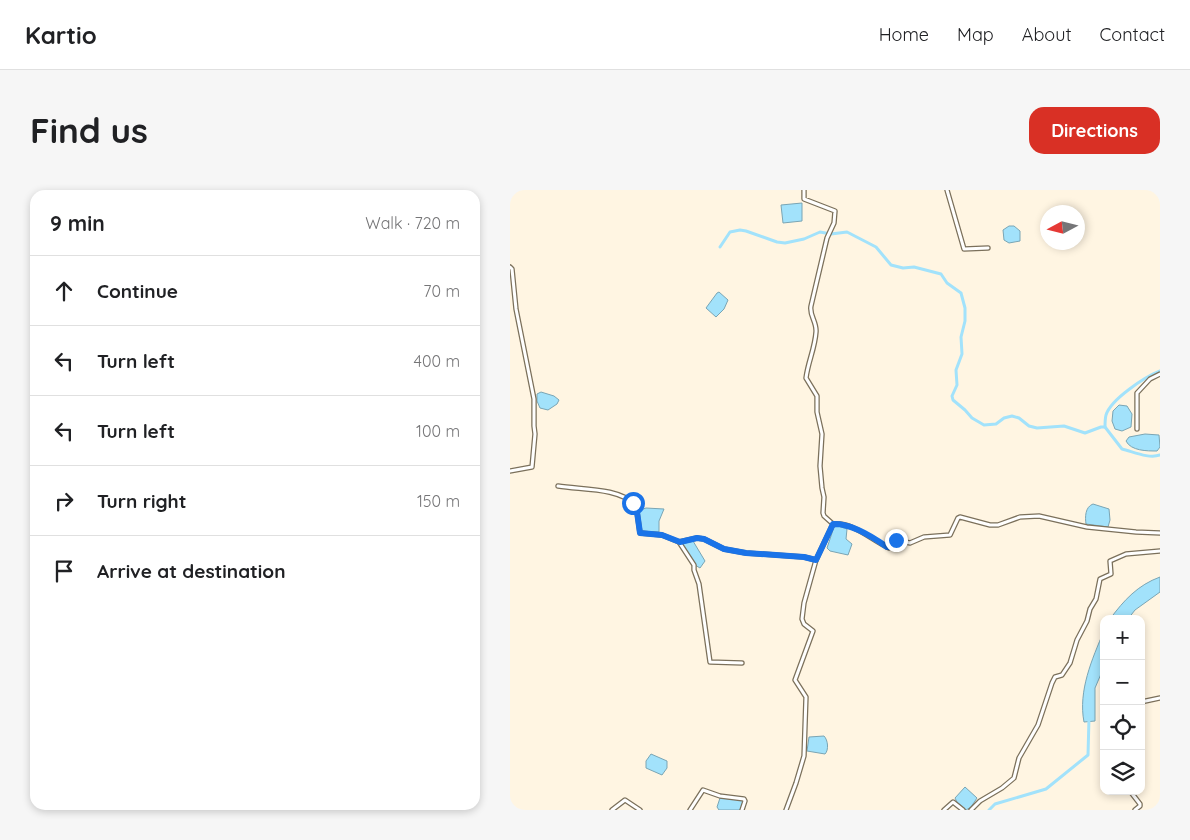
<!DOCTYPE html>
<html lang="en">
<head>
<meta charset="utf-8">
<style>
	body { margin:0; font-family:Quicksand,sans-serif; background:#f6f6f6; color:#202124 }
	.controls { position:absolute; right:15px; bottom:15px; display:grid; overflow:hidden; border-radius:10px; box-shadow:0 2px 8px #0003 }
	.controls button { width:45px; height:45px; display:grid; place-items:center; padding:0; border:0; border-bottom:1px solid #e0e0e0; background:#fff; color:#202124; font:25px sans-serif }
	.compass { position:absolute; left:530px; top:15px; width:45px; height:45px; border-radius:50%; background:#fff; box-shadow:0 2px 8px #0003; rotate:263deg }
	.stop { position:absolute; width:15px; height:15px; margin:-11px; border:4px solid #1a73e8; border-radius:50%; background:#fff }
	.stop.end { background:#1a73e8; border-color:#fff; box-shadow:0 1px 5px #0008 }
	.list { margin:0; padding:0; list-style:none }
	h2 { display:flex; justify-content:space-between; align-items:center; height:65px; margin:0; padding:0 20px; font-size:21px }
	h2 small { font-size:16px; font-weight:400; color:#757577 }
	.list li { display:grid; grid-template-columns:32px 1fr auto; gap:15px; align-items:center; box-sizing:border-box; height:70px; padding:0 20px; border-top:1px solid #e0e0e0 }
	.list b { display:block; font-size:19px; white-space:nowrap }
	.list em { font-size:16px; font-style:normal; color:#757577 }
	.icon { flex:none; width:28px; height:28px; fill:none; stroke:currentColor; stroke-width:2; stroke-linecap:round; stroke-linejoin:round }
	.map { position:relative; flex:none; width:650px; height:620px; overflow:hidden; border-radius:15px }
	header { display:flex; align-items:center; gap:30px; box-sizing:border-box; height:70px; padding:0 25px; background:#fff; border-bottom:1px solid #e0e0e0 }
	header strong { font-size:24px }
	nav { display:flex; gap:28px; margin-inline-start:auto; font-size:18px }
	.intro { display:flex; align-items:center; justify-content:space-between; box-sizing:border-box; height:120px; padding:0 30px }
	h1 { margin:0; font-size:35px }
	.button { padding:12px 22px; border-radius:15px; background:#d93025; color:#fff; font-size:18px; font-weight:700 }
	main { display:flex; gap:30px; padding:0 30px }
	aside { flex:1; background:#fff; border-radius:15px; box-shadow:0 2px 8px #0003 }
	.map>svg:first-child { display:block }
</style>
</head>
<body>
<header>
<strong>Kartio</strong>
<nav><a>Home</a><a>Map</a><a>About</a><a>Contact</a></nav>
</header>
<div class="intro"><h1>Find us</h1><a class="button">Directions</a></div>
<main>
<aside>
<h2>9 min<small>Walk · 720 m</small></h2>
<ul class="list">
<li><svg class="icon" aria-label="ahead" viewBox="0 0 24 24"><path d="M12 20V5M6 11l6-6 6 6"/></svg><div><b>Continue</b></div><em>70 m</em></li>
<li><svg class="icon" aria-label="left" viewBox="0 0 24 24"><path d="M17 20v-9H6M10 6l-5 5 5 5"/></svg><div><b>Turn left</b></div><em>400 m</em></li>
<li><svg class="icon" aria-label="left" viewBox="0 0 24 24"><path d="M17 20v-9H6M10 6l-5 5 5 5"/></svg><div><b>Turn left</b></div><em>100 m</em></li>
<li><svg class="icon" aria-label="right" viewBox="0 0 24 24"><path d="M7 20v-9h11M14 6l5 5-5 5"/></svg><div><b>Turn right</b></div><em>150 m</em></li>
<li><svg class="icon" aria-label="arrive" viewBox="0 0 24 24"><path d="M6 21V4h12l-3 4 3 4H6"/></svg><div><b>Arrive at destination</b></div></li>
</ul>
</aside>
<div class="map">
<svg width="650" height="620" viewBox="0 0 650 620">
	<rect width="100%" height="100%" fill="#fff5e2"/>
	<g fill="#a2e2fb" stroke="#7aa5b4">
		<path d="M292 13V31L273 33 271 15Z"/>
		<path d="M499 36H504L510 41V51L499 53 494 50 493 40Z"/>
		<path d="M209 102 218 110 214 119 206 127 196 118 207 103Z"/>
		<path d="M31 202 44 206 49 210 47 214 38 220 30 218 27 211V204Z"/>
		<path d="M609 215 617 216 622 224 621 237 612 241 605 239 602 231 603 221Z"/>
		<path d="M635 244 649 245 650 257 647 261C637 261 621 261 616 251L619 247Z"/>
		<path d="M583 314 599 319 600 330 598 337 576 334C575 327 575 317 583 314Z"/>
		<path d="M136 318 154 319 149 331V342H131L129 324 130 320Z"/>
		<path d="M328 336 337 339 336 349 342 354 338 365 320 361 317 358 324 337Z"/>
		<path d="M183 351 195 371 190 378 185 375 172 353Z"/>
		<path d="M650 387V402L625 420 618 429H600C614 410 628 395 650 387Z"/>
		<path d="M594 441V477L585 498V531L574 532C568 501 582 469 594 441Z"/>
		<path d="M314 546C318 550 319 560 315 564L297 561 299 547Z"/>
		<path d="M141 564 157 571V578L152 585 136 578V571Z"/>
		<path d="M455 597 467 608 461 617 456 620 447 612 445 608Z"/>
		<path d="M210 608 233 610 231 620H209L207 617Z"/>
	</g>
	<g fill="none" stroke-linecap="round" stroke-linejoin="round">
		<g stroke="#a2e2fb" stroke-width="3">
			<path d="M210 57 220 42 230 40 236 41 267 52 275 53 294 49 310 42 321 44 337 42 366 57 381 75 393 78 404 77 431 84 437 93 451 103 455 118V131L451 147 452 164 446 180 447 195 442 206 443 210 455 220 462 228 474 235 486 234 494 228 502 226 509 228 519 236 527 238 554 236 575 243 591 237H595L612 259C624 262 639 269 650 265"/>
			<path d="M595 237C595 233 595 229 596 225 601 209 635 187 650 181"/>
			<path d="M479 620 485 614 536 599 578 565 579 528"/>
		</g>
		<defs>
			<g id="minor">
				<path d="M437 0 454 59 478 58"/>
				<path d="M0 77 2 79 6 119 24 209V236L25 244 22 277 0 281"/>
				<path d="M627 239V203L640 189 650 184"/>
				<path d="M48 296C72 300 107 297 126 315L130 343 152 345 169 352 187 348 194 349 214 359 236 363 294 367 306 370"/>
				<path d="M323 334C344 332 361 350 379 358L386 350 400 353 414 347 440 345 448 328 450 327 480 335H488L510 327 529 326 577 337 626 342 650 343"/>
				<path d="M169 352 184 375V380L189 394 200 472 232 473"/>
				<path d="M631 512 650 508"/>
				<path d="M620 601 630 614V616L625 620"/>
				<path d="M102 620 115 610 130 620"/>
				<path d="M180 620 193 600 210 606 234 609 235 611 232 620"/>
				<path d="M276 620 286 593 294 566 296 507 285 490 303 441 294 434 292 429 294 413 306 370 323 334 314 326 313 323 314 307 312 298 310 276 312 244 307 222V206L296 188C298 172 305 158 306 142 307 132 299 125 301 116L317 48 324 33 325 21 294 9V0"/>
				<path d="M434 620 443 612 453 620"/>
				<path d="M461 620 470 611 492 598 504 588 509 568 528 535 542 493 545 487 552 485 560 473 567 450 577 431 580 419 586 409 590 389 601 384 600 371 616 364 650 361"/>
			</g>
		</defs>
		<use href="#minor" stroke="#7b705b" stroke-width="5.5"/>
		<use href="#minor" stroke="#fff" stroke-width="3"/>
	</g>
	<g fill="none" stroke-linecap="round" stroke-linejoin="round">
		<path stroke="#1a73e8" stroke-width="6" d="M123 313 126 315 130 343 152 345 170 352 187 348 194 349 214 359 236 363 294 367 306 370 323 334C341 333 363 347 377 357H380L386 350"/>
	</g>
</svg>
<div class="controls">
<button>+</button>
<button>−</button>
<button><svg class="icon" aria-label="locate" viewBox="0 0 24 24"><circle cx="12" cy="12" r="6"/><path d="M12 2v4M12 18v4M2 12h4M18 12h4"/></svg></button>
<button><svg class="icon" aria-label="layers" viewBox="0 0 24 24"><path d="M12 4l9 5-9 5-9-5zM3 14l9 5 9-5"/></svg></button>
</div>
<svg class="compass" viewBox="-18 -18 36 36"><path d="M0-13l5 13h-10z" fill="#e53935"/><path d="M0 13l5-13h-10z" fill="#757577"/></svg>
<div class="stop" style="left:123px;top:313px"></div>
<div class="stop end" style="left:386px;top:350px"></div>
</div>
</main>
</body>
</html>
